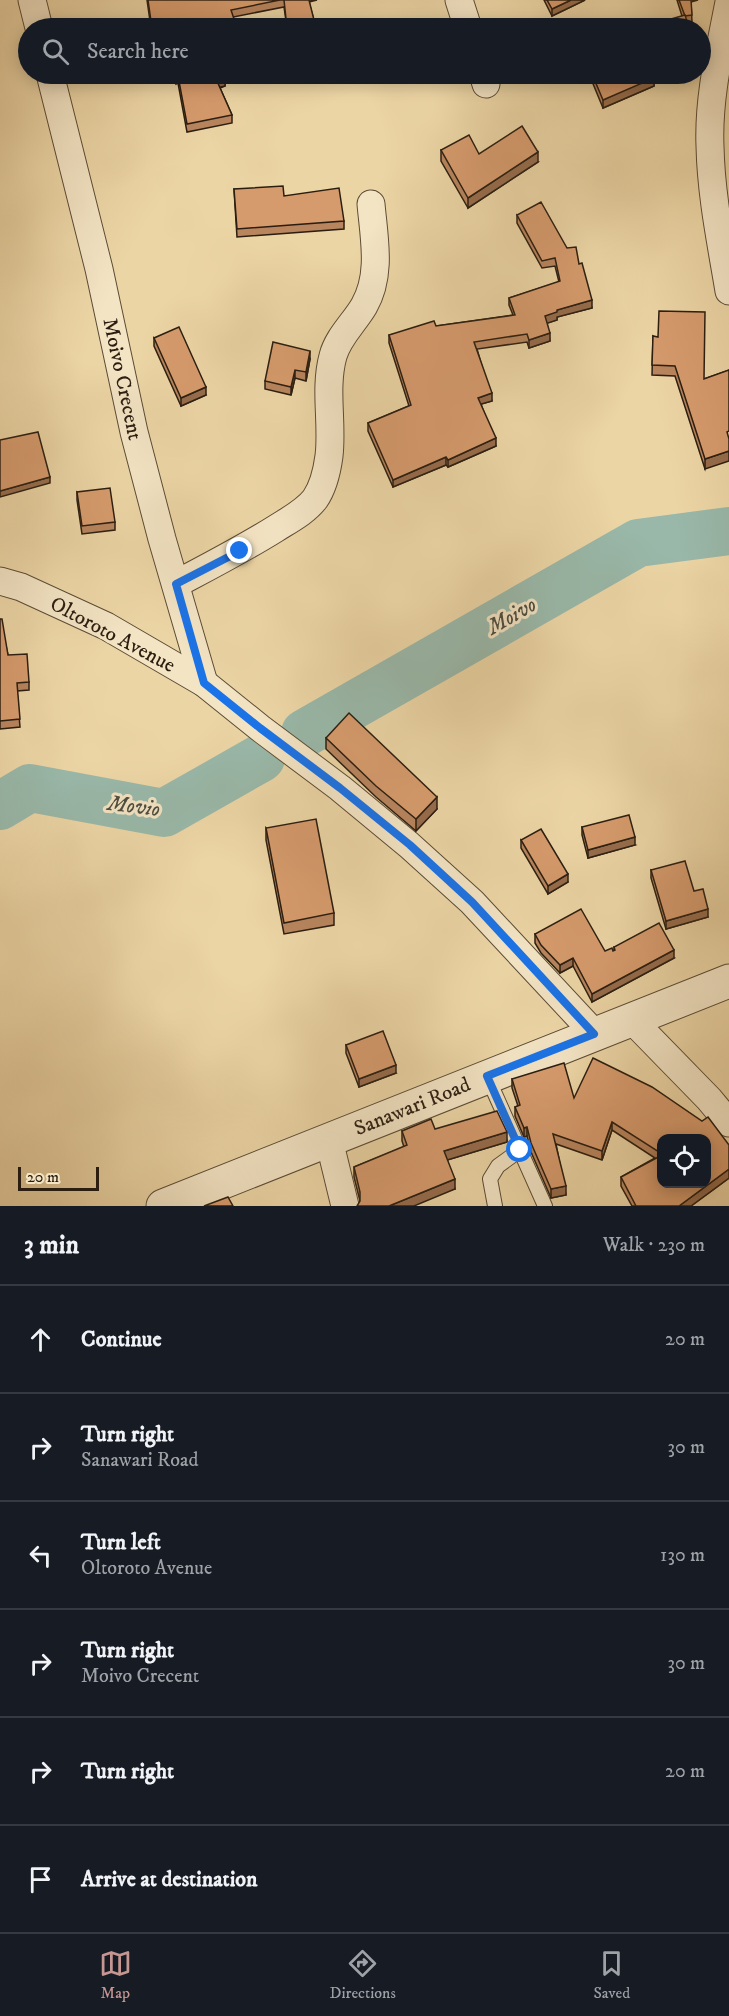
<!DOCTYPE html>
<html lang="en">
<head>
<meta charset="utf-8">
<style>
	body { margin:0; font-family:"IM FELL DW Pica",serif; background:#242831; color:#f1f3f6 }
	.controls { position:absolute; right:18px; bottom:18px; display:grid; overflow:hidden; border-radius:12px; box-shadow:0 3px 15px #0003 }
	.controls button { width:54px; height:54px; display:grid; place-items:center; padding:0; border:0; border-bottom:2px solid #363941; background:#171b24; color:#f1f3f6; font:30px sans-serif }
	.scale { position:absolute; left:18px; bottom:15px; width:81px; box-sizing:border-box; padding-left:6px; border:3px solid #2b1e11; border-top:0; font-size:16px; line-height:21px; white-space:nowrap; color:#2b1e11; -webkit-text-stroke:4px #f3e4c4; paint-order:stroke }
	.stop { position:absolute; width:18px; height:18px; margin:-14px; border:4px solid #1a73e8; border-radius:50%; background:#fff }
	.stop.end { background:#1a73e8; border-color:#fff; box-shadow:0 2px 6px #0008 }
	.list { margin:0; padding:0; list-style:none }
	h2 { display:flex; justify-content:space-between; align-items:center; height:78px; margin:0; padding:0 24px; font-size:26px }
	h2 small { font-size:20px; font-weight:400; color:#9ea1a6 }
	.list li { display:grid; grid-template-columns:39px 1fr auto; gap:18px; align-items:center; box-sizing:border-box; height:108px; padding:0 24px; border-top:2px solid #363941 }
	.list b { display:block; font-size:22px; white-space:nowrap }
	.list p { margin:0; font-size:20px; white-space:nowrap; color:#9ea1a6 }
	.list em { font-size:20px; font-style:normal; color:#9ea1a6 }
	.icon { flex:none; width:33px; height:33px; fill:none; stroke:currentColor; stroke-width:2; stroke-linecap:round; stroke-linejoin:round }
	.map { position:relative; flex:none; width:729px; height:1206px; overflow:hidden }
	.search { position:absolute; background:#171b24; box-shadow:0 3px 15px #0003; left:18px; right:18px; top:18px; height:66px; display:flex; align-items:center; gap:15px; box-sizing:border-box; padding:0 21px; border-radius:33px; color:#9ea1a6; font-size:22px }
	.sheet { height:726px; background:#171b24 }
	nav { display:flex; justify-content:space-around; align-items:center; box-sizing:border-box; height:84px; border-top:2px solid #363941; background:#171b24; font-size:16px; color:#9ea1a6 }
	nav a { display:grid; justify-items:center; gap:3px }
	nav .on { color:#c59692 }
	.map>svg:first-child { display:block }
</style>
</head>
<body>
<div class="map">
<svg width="729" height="1206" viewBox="0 0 729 1206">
	<rect width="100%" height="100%" fill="#ecd5a5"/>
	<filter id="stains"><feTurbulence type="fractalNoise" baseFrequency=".00333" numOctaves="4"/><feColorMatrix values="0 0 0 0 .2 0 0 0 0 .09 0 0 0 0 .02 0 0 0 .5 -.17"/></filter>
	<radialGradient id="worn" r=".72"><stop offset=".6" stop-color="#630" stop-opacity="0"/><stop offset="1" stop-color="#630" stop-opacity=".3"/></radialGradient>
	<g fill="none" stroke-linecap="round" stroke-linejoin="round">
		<g stroke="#99b8a9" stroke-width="48">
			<path d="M305 733 638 543 729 531"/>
			<path d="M0 806 30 788 164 813 261 758"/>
		</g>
		<defs>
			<g id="service">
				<path d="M487 1076 545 1206"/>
				<path d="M495 1206 490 1179 498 1166 520 1150"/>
			</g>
			<g id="minor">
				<path d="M32 0 39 28"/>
				<path d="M459 0 468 28"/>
				<path d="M729 2C720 49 708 98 710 146 711 195 721 243 729 291"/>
				<path d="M50 74 99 269 134 432 162 539 204 683"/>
				<path d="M483 74 486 84"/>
				<path d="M0 581 21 587 106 626 204 683 260 728 340 788 409 845 472 902 595 1034"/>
				<path d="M176 584C210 566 243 549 275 529 289 520 305 512 315 499 324 486 327 471 329 456 333 423 324 389 333 356 338 337 354 323 364 306 382 275 374 238 371 204"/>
				<path d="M631 1019 709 1099 729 1123"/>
				<path d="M329 1140 345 1206"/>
			</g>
			<path id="tertiary" d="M163 1206 729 981"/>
		</defs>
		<use href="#service" stroke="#5b4c36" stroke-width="16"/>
		<use href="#minor" stroke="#5b4c36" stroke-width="29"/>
		<use href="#tertiary" stroke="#5b4c36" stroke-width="35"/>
		<use href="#service" stroke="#f3e4c4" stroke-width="14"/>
		<use href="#minor" stroke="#f3e4c4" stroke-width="27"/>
		<use href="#tertiary" stroke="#f3e4c4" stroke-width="33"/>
	</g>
	<g fill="#b8855e" stroke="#2b1e11" stroke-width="1.5">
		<path d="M147 0H317L309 2 316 28H287L284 7 233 17 237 28H151Z"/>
		<path d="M544 0H585L552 16Z"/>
		<path d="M677 0H698L691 2 692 22 687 23 682 16Z"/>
		<path d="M175 74H247V76L225 82V86L220 88 232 115V123L187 132 178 83 176 84Z"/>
		<path d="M589 74H689L654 83V86L603 108Z"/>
		<path d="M441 150 479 154 538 162 468 208 441 161Z"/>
		<path d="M234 189 284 196 344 221V229L237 237Z"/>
		<path d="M517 215 567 248 579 264 592 308 557 317V320L547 323 550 341 529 348 527 342 477 349 492 401 481 404 496 446 448 467 446 465 393 487 368 431V423L409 406 389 343V335L436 326 513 315 509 305V298L559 282 555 266 542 268 517 223Z"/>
		<path d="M653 336 704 379 729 370 705 469 675 376 652 375Z"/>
		<path d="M154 338 206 395 181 406 154 346Z"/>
		<path d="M310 359 306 381 295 378 291 395 265 389V381Z"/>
		<path d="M77 492 115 522V530L82 534 77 500Z"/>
		<path d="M0 619 8 655 29 682V690L17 691 20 727 0 729Z"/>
		<path d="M326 738 437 809 416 831 376 797 326 749Z"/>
		<path d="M582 827 635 845 588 858 582 835Z"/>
		<path d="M266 828 334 913V925L284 934 266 840Z"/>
		<path d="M521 840 568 882 548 894 521 848Z"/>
		<path d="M651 870 694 891 708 917 666 929 651 878Z"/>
		<path d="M535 934 605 951 614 950V947L674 958 592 1002 573 966 560 973 541 953 535 943Z"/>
		<path d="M346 1045 396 1073 359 1087 346 1053Z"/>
		<path d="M512 1079 729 1145V1178L691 1206H632L621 1186V1177L655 1158 612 1130 602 1160 556 1144 566 1195 551 1198 531 1152 527 1136 524 1137 515 1116V1107L518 1106 512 1088Z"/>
		<path d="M435 1129 507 1142 447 1160 455 1189 360 1201 354 1177V1167L404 1147 402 1141V1131Z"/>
	</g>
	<g fill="#966c4c" stroke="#2b1e11" stroke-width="1.5">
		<path d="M571 0H585L552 16V9Z"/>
		<path d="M230 74H247V76L225 82V86L217 88V81L225 75Z"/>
		<path d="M661 74H689L654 83V86L603 108V100L653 76Z"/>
		<path d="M538 152V162L468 208V198Z"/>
		<path d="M592 300V308L557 317V320L545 324V316L557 310Z"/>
		<path d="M550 333V341L529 348V340Z"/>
		<path d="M310 351V359L306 381V372Z"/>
		<path d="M295 370V378L291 395V387Z"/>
		<path d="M206 387V395L181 406V398Z"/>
		<path d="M492 393V401L478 405V398Z"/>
		<path d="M496 438V446L448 467V460Z"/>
		<path d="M729 451V461L705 469V459Z"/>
		<path d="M446 457V465L393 487V480Z"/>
		<path d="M50 477V483L0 497V491Z"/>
		<path d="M437 797V809L416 831V819Z"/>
		<path d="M635 837V845L588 858V850Z"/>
		<path d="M568 874V882L548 894V886Z"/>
		<path d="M708 909V917L666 929V921Z"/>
		<path d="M674 950V958L592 1002V994Z"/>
		<path d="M573 958V966L560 973V965Z"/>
		<path d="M396 1065V1073L359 1087V1079Z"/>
		<path d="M612 1122V1130L602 1160V1151Z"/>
		<path d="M527 1127V1136L524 1137V1128Z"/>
		<path d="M507 1132V1142L444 1161V1151Z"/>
		<path d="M729 1169V1178L691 1206H679Z"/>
		<path d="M455 1179V1189L414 1206H389Z"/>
		<path d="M566 1186V1195L551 1198V1189Z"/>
	</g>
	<g fill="#d69b6d" stroke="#2b1e11" stroke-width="1.5">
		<path d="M148 0H280L231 10 237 28H152Z"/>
		<path d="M284 0H309L316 28H287Z"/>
		<path d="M547 0H571L552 9Z"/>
		<path d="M679 0H691L692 15 685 16Z"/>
		<path d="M685 15 689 28H640Z"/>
		<path d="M632 24 633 28H622Z"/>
		<path d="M176 74H230L225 75V79L217 81 232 115 187 124 178 76H176Z"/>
		<path d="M592 74H661L653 76 654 78 603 100Z"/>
		<path d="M522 126 538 152 468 198 441 150 469 135 479 154Z"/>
		<path d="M283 186 284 196 339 188 344 221 237 229 234 189Z"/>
		<path d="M541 202 567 248 576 247 579 264 582 263 592 300 557 310V312L545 316 550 333 529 340 527 334 474 342 492 393 478 398 496 438 448 460 446 457 393 480 368 423 411 405 389 335 434 321 436 326 515 315 509 298 560 281 555 258 542 261 517 215Z"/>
		<path d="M659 311 705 312 704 379 729 370V431L727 432 729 439V451L705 459 675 366 652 365 653 336 658 337Z"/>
		<path d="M179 327 206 387 181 398 154 338Z"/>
		<path d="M273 342 310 351 306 372 295 370 291 387 265 381Z"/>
		<path d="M38 432 50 477 0 491V440Z"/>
		<path d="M110 488 115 522 82 526 77 492Z"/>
		<path d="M0 619H2L8 655 27 654 29 682 17 683 20 719 0 721Z"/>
		<path d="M349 713 437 797 416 819 376 786 326 738Z"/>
		<path d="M629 815 635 837 588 850 582 827Z"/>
		<path d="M316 819 334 913 284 923 266 828Z"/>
		<path d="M541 829 568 874 548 886 521 840Z"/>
		<path d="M685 861 694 891 703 889 708 909 666 921 651 870Z"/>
		<path d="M581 909 605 951 612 948 613 951 615 950 614 947 659 923 674 950 592 994 573 958 560 965 541 945 535 934Z"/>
		<path d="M383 1031 396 1065 359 1079 346 1045Z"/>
		<path d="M593 1058 652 1087 702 1121 708 1117 729 1145V1169L679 1206H636L621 1177 662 1155V1184H706V1138H662V1154L612 1122 602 1151 553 1134 566 1186 551 1189 531 1143 527 1127 524 1128 515 1107 520 1105 512 1079 564 1063 574 1098Z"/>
		<path d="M497 1111 507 1132 444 1151 455 1179 389 1206H357L360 1201V1192L354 1167 407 1145 402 1131 431 1119 435 1129Z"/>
		<path d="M228 1197 233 1206H204Z"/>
	</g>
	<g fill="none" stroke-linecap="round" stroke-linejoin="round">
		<path stroke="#1a73e8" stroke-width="8" d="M240 551 176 584 204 683 260 728 340 788 410 845 472 902 594 1034 487 1076 520 1150"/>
	</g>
	<g text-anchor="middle" stroke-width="6" stroke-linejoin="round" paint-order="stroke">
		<g font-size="21" fill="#2b1e11" stroke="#f3e4c4">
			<text transform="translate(123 379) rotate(78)" y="7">Moivo Crecent</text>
			<text transform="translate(113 634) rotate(28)" y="7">Oltoroto Avenue</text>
			<text transform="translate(412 1106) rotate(-22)" y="7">Sanawari Road</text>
		</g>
		<g font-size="22" font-style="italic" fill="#4c4c3f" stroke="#f3e4c4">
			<text transform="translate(511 615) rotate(-30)" y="8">Moivo</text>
			<text transform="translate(134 805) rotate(7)" y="8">Movio</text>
		</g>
	</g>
	<rect width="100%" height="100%" filter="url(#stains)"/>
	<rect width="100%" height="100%" fill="url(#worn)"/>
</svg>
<div class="controls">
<button><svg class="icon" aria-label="locate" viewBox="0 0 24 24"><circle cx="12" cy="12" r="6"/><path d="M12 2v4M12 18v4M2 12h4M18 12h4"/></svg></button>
</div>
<div class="scale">20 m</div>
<div class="stop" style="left:520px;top:1150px"></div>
<div class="stop end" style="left:240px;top:551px"></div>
<div class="search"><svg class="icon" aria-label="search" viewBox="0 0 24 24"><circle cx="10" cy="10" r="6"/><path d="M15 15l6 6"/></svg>Search here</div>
</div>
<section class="sheet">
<h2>3 min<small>Walk · 230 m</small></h2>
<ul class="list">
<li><svg class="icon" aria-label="ahead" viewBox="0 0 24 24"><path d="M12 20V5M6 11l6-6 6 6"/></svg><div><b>Continue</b></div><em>20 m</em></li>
<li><svg class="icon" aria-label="right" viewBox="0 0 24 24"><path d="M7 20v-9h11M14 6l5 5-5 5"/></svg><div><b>Turn right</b><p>Sanawari Road</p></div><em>30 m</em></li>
<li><svg class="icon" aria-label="left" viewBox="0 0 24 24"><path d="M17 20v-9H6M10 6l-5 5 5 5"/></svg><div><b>Turn left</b><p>Oltoroto Avenue</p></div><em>130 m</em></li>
<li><svg class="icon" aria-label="right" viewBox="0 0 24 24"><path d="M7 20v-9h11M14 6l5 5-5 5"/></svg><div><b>Turn right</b><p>Moivo Crecent</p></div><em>30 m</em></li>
<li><svg class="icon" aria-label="right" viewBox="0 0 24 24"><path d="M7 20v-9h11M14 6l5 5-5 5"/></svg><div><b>Turn right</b></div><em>20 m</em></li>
<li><svg class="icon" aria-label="arrive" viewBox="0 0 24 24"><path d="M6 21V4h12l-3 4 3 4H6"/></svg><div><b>Arrive at destination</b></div></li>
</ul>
</section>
<nav>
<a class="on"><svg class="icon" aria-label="map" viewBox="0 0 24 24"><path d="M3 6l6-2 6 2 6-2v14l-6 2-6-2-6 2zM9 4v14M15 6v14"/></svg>Map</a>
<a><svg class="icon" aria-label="directions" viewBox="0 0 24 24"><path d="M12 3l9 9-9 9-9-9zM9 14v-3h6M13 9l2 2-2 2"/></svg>Directions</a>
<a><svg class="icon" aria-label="saved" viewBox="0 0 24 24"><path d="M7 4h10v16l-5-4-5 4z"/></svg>Saved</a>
</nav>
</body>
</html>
